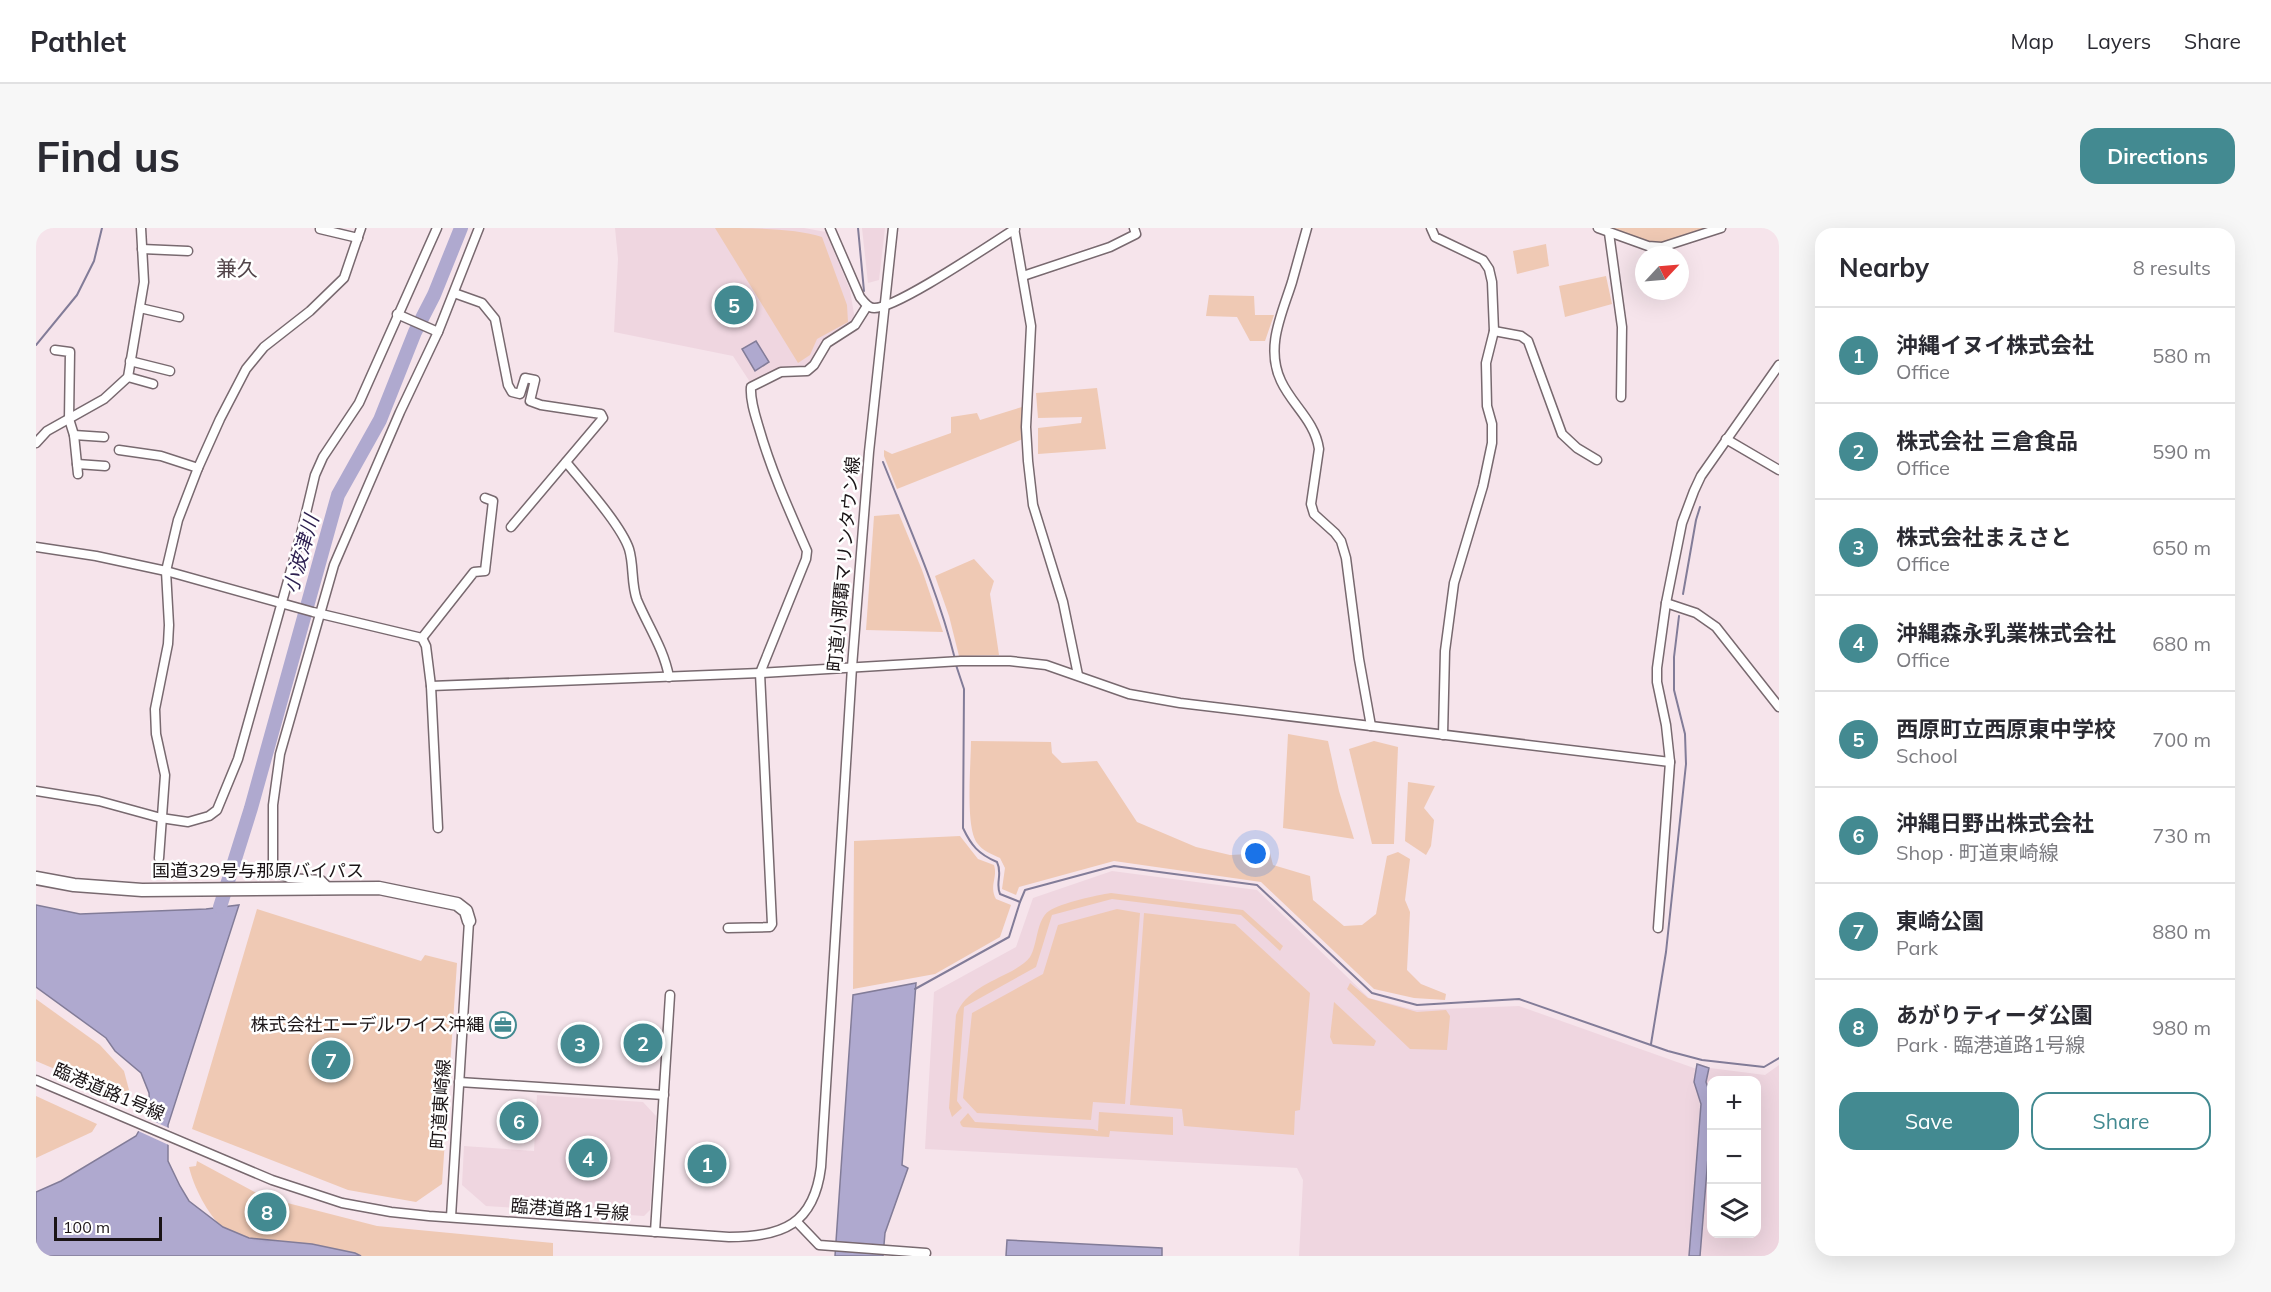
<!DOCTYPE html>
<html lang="en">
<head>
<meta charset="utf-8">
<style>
	body { margin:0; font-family:Mulish,"Noto Sans JP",sans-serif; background:#f7f7f7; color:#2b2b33 }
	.controls { position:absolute; right:18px; bottom:18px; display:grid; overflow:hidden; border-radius:12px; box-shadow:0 6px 24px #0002 }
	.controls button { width:54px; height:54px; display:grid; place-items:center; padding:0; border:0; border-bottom:2px solid #e1e1e2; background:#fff; color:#2b2b33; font:30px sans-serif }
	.compass { position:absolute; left:1599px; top:18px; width:54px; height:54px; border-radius:50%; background:#fff; box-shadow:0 6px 24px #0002; rotate:64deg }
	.scale { position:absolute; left:18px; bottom:15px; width:108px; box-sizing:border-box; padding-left:6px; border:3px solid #1a1416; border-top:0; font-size:16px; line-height:21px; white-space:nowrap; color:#1a1416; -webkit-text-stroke:4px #fff; paint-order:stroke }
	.you { position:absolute; left:1220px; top:626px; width:21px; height:21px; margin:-15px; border:4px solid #fff; border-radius:50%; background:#1a73e8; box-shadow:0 0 0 9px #1a73e833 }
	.badge { display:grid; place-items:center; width:39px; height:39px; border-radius:50%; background:#438a91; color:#fff; font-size:20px; font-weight:700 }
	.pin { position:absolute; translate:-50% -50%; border:3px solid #fff; box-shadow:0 2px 6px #0006 }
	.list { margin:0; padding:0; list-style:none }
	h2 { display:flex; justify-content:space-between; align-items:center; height:78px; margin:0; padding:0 24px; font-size:26px }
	h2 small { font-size:20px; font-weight:400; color:#7c7c81 }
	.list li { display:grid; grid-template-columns:39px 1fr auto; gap:18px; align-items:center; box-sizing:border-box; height:96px; padding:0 24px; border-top:2px solid #e1e1e2 }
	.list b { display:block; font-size:22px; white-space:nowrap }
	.list p { margin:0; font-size:20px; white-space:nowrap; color:#7c7c81 }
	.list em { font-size:20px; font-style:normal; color:#7c7c81 }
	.actions { display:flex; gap:12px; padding:18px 24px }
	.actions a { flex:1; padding:14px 0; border:2px solid #438a91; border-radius:18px; text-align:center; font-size:21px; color:#438a91 }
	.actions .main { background:#438a91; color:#fff }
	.icon { flex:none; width:33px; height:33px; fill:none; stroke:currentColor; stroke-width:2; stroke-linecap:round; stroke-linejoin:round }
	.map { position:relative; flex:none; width:1743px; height:1028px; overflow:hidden; border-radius:18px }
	header { display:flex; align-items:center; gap:36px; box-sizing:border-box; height:84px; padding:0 30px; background:#fff; border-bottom:2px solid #e1e1e2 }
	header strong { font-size:28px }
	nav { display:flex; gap:33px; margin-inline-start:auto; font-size:21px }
	.intro { display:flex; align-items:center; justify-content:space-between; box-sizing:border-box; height:144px; padding:0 36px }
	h1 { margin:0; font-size:42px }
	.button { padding:15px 27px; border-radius:18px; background:#438a91; color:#fff; font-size:21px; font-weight:700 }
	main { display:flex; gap:36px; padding:0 36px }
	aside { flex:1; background:#fff; border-radius:18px; box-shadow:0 6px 24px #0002 }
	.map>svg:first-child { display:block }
</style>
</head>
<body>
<header>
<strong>Pathlet</strong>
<nav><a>Map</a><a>Layers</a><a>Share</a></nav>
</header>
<div class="intro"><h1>Find us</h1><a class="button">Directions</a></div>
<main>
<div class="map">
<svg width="1743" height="1028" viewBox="0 0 1743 1028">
	<rect width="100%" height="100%" fill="#f6e4eb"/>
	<g fill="#efd6e0" fill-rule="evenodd">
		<path d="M579 0H768L790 4 814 62 819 92 776 136 766 141H743L714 154 697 128 578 104 582 31Z"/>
		<path d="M826 0H849L843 52 832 55Z"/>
		<path d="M1076 643 1221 662 1333 770 1379 782 1483 778 1672 845 1674 840 1729 847 1743 837V1028H1263L1267 952 1261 940 889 921 898 764 980 719 997 670ZM1676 852H1720V1006H1676Z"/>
		<path d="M501 867 607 874 620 888 614 982 608 988 450 978 426 957 428 918 498 923Z"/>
	</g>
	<g fill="#efc9b4">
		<path d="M679 0C710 0 760 0 786 9L811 77 812 94 781 111 774 127 762 135Z"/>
		<path d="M1571 0H1676L1636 13 1612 17Z"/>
		<path d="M1510 16 1513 38 1481 46 1477 23Z"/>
		<path d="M1570 48 1576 76 1529 89 1523 58Z"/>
		<path d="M1173 67 1218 68 1219 87H1238L1229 113H1214L1201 89 1170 88Z"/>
		<path d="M1061 160 1070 221 1002 226V200L1045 195 1046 189 1002 190 1000 165Z"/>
		<path d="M986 179 987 211 861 261 848 228V222L856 226 915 205V189L941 185 944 192Z"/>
		<path d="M863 286 886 342 907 404 830 402 838 288Z"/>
		<path d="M938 331 958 353 954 366 963 427 923 428 913 388 899 348Z"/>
		<path d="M1252 506 1292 513 1303 563 1318 611 1247 600Z"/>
		<path d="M935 513 1015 514 1016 525 1026 535 1061 533 1101 594 1160 619 1194 627 1234 625 1237 637 1274 648 1277 672 1308 698 1326 697 1340 686 1351 628 1362 624 1374 631 1369 672 1374 684 1371 742 1385 756 1410 766 1409 772 1378 770 1338 761 1225 654 1078 633 983 659 980 667 966 661 969 640 964 630C955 626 947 623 941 615 929 598 935 536 935 513Z"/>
		<path d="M1338 513 1362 519 1358 616H1336L1313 521Z"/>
		<path d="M1372 554 1399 558 1388 580 1398 592 1395 618 1390 627 1369 613Z"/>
		<path d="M924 608 942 631 958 637C962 650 953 657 960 671L975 677 964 709 899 746 817 761 818 613Z"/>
		<path d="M1075 665 1207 682 1247 718 1244 723 1205 687 1076 671 1016 687 1000 739 928 779 921 873 926 880 916 889 913 880 920 787C929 763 955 754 976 743 982 739 990 735 994 729 1002 716 1000 692 1013 683 1025 675 1061 667 1075 665Z"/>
		<path d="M221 681 385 733 389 727 421 735 406 956 380 974 312 962 156 901Z"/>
		<path d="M1081 681 1104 685 1089 876 1057 874 1055 892 941 885 927 870 936 785 1007 746 1022 697Z"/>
		<path d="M1108 685 1199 696 1274 765 1264 882 1259 883 1258 907 1148 898 1146 881 1094 877Z"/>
		<path d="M1314 755 1332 770 1381 784 1410 782 1414 788 1411 822 1374 821 1311 761Z"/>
		<path d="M0 771 64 817 88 843 93 862 89 871 0 833Z"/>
		<path d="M1298 774 1340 813 1338 818 1297 816 1294 809Z"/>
		<path d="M0 868 61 896 56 904 0 930Z"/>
		<path d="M1063 884 1137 889V907L1074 903 1073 909 927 899 925 897 924 894 932 885 939 894 1057 901 1062 903Z"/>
		<path d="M161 933 228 969 341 998 517 1015V1028H325L319 1025C304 1022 289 1018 273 1016 246 1013 211 1016 187 999 172 988 157 957 153 939L160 938Z"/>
	</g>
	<g fill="#afa9cf" stroke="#827c98" stroke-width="1.5">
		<path d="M720 113 733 134 719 143 706 121Z"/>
		<path d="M0 677 44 686 170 681 203 677 132 897V933L144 958 153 973 187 999 213 1010 276 1016 319 1025 325 1028H0V964L25 953 100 908 110 890 114 879 113 865 105 845 79 823 70 810 0 759Z"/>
		<path d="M880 755 866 937 872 940 849 1005 847 1028H799L817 767Z"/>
		<path d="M1661 836 1673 840 1670 854 1675 869V892L1664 1028H1653L1665 876 1658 854Z"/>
		<path d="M971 1012 1126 1020V1028H970Z"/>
	</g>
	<path fill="#f6e4eb" d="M108 889 135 901V918L100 902Z"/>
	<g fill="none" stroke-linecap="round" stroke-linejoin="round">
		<g stroke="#827c98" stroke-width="2">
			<path d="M822 0 828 63"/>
			<path d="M0 117 41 67 58 33 66 0"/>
			<path d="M847 234C873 299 902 363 919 431"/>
			<path d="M1647 366 1660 292 1664 279"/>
			<path d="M984 674 989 662 1078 638 1221 657 1336 765 1381 777 1483 771 1632 823 1666 832 1728 839 1743 830"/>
			<path d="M879 761 973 709 984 674 964 666C959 655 967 646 961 634 942 626 935 617 927 600L928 461 920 437"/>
			<path d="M1615 816 1630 724 1650 536 1649 506 1638 462V429L1643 388"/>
		</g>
		<path stroke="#afa9cf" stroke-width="14" d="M184 679 215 580 302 267 344 192 379 104 398 67 425 0"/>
		<defs>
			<g id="minor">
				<path d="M794 0 824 69C828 74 832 80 838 80 860 81 955 16 979 1"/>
				<path d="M978 0 995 98 990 199 992 233 997 277 1027 374 1042 447"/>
				<path d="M1271 0C1266 18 1261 36 1256 54 1246 86 1229 119 1245 153 1256 177 1279 193 1283 221L1275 276 1278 286 1299 305 1305 313 1310 330 1323 431 1335 498"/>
				<path d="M1395 0 1399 9 1447 32 1453 41 1456 54 1458 103 1450 135 1451 178 1456 196V215L1447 258 1418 355 1409 423 1407 507"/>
				<path d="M1562 0 1612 18 1626 19 1685 0"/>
				<path d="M284 1 322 10"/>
				<path d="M1573 5 1586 99 1585 169"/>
				<path d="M106 21 152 23"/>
				<path d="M987 48 1074 19 1100 6 1098 0"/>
				<path d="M418 65 446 75 459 91 472 157 476 164 484 166 489 150 499 152 494 173 505 177 565 186 567 190 475 299"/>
				<path d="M104 80 143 89"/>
				<path d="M361 86 402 104"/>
				<path d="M1458 103 1485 108 1492 113 1526 206 1541 220 1561 232"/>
				<path d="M19 122 34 124 33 191 38 207 42 246"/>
				<path d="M94 133 134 143"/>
				<path d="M92 149 117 156"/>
				<path d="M38 207 68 209"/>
				<path d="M1690 211 1743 242"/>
				<path d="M0 215 11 203 68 171 92 149 108 54 105 0"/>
				<path d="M83 222 125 228 162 240"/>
				<path d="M530 234C547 255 585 297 593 321 598 337 595 356 601 372 612 398 628 421 633 449"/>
				<path d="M41 236 69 238"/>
				<path d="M0 319 60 328 130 343 277 384 386 410 390 418 395 458 402 600"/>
				<path d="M1630 375 1660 385 1680 399 1743 479"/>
				<path d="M386 410 438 344 449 343 457 273 449 270"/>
				<path d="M395 458 724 445 925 433H974L1010 437 1093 466 1144 475 1634 534"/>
				<path d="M0 563 63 573 125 590 152 594 173 588 181 582 202 531 265 306 279 247 287 229 323 175 401 0"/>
				<path d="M123 630 129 547 120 506 119 481 132 416 133 397 130 343 142 292 162 240 184 191 210 141 228 119 274 83 308 50 325 0"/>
				<path d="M293 660 285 652 253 650 244 646 237 636V577L244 526 298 337 364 184 402 104 443 0"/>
				<path d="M692 700 734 699 736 696 724 445 770 331 771 323C753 282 735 242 723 200 719 187 714 172 715 159L745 144 771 143 778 137 791 115 819 97 831 78"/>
				<path d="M1622 700 1634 534 1630 497 1621 454V440L1630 375 1646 295 1658 263 1665 248 1743 137"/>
				<path d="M0 852 236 952 306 975 355 984 393 988 693 1009C747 1009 778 996 785 939L816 439 833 224 857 0"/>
				<path d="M423 854 628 867"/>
				<path d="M415 989 433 693"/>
				<path d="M761 994 783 1017 890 1025"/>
				<path d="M619 1004 634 767"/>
			</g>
			<path id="highway" d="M0 650 38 657 106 662 343 660 421 676 430 683 433 693"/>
		</defs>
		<use href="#minor" stroke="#78696f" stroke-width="11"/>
		<use href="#highway" stroke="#78696f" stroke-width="15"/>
		<use href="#minor" stroke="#fff" stroke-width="8"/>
		<use href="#highway" stroke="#fff" stroke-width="12"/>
	</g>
	<defs>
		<symbol id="office-ring" viewBox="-11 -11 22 22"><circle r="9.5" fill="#fff" stroke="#438a91" stroke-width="1.5"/><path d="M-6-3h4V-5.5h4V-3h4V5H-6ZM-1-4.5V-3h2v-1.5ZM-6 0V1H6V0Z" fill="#438a91"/></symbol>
	</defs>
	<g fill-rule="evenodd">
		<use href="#office-ring" x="452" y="782" width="30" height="30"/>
	</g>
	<g text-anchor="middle" stroke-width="5" stroke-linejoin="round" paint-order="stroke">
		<g font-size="18" fill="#1a1416" stroke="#fff">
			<text transform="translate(808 336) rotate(-85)" y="6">町道小那覇マリンタウン線</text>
			<text x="222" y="649">国道329号与那原バイパス</text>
			<text transform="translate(73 864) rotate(23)" y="6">臨港道路1号線</text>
			<text transform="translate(405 876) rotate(-86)" y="6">町道東崎線</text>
			<text transform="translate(534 982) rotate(4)" y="6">臨港道路1号線</text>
		</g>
		<g font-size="18" fill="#1a1416" stroke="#fff" text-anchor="end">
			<text x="448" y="803">株式会社エーデルワイス沖縄</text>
		</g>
		<g font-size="20" font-style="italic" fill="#2e2151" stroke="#fff">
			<text transform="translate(265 326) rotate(-74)" y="7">小波津川</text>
		</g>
		<g font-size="21" fill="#53464b" stroke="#fff">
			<text x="201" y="48">兼久</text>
		</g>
	</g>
</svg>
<div class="controls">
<button>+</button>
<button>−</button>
<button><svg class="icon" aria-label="layers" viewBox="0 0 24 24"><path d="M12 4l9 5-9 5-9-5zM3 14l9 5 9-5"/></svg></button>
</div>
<svg class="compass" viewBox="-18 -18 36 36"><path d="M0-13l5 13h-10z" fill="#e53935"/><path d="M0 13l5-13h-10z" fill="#7c7c81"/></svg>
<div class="scale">100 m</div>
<div class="you"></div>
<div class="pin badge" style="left:671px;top:936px">1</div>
<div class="pin badge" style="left:607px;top:815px">2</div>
<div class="pin badge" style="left:544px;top:816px">3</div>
<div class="pin badge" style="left:552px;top:930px">4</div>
<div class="pin badge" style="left:698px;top:77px">5</div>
<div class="pin badge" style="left:483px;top:893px">6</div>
<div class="pin badge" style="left:295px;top:832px">7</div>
<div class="pin badge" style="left:231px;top:984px">8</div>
</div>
<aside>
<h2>Nearby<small>8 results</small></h2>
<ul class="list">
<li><span class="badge">1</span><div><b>沖縄イヌイ株式会社</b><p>Office</p></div><em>580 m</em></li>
<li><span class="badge">2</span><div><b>株式会社 三倉食品</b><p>Office</p></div><em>590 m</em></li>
<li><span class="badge">3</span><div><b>株式会社まえさと</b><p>Office</p></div><em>650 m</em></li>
<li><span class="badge">4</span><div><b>沖縄森永乳業株式会社</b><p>Office</p></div><em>680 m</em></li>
<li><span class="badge">5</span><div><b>西原町立西原東中学校</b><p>School</p></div><em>700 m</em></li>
<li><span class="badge">6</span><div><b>沖縄日野出株式会社</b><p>Shop · 町道東崎線</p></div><em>730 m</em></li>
<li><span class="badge">7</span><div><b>東崎公園</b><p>Park</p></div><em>880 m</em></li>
<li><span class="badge">8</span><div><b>あがりティーダ公園</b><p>Park · 臨港道路1号線</p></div><em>980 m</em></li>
</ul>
<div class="actions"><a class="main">Save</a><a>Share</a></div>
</aside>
</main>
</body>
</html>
